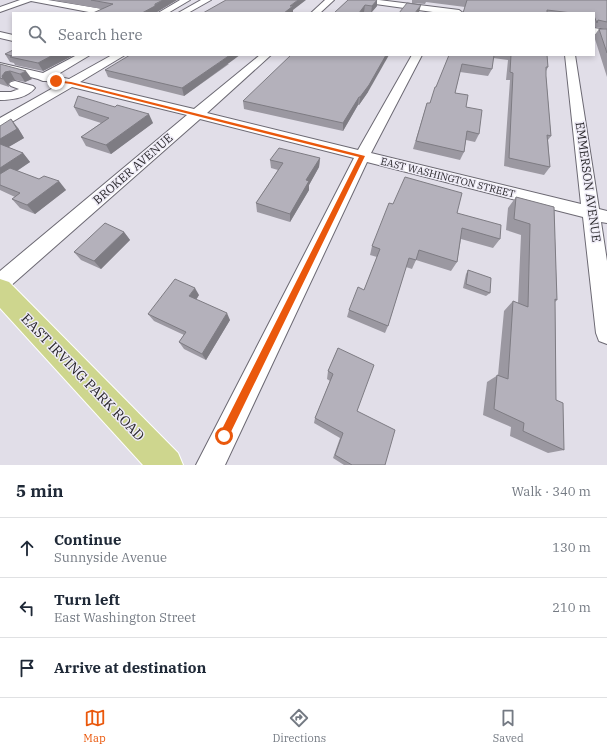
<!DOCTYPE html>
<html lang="en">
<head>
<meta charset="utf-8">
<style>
	body { margin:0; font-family:"IBM Plex Serif",serif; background:#f2f2f3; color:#1f2937 }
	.stop { position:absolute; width:12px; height:12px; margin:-9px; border:3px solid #ea580c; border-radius:50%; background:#fff }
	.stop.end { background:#ea580c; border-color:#fff; box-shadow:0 1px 4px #0008 }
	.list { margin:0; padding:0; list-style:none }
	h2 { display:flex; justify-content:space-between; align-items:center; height:52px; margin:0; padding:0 16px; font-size:17px }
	h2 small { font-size:13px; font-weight:400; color:#747a83 }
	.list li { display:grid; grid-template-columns:26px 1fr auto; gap:12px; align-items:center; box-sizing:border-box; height:60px; padding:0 16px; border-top:1px solid #e0e1e3 }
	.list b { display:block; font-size:15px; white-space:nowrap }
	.list p { margin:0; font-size:13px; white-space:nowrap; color:#747a83 }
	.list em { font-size:13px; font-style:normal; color:#747a83 }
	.icon { flex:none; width:22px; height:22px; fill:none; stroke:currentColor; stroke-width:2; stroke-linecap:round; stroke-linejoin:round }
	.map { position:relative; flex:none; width:607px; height:465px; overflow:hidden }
	.search { position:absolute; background:#fff; box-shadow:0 2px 6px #0003; left:12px; right:12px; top:12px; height:44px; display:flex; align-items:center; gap:10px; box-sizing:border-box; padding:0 14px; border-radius:0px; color:#747a83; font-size:15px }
	.sheet { height:232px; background:#fff }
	nav { display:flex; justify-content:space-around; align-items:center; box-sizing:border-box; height:56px; border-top:1px solid #e0e1e3; background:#fff; font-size:11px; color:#747a83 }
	nav a { display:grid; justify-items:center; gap:2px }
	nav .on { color:#ea580c }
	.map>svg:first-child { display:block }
</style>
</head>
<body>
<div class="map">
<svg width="607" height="465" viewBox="0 0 607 465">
	<rect width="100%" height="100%" fill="#e1dee8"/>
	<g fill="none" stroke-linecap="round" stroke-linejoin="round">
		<defs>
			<g id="minor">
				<path d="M20 0H48L103 9 107 12 94 13 31 1 0 12V7Z"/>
				<path d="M180 0H190L168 13H158Z"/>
				<path d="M201 0H211L188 13H178Z"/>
				<path d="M325 0H334L320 13H311Z"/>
				<path d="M357 0H379L459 10 463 13H440L361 2Z"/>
				<path d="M594 28 607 30V36L594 34Z"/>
				<path d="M0 32 13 35V41L0 38Z"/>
				<path d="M77 55H90L55 76 69 79 112 55H125L80 82 194 109 260 55H271L207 113 358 150 412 55H422L371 153 581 204 565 55H575L599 209 607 211V223L601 222 607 261V344L599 341 596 333 583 217 367 162 225 465H196L354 158 200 119 7 289 0 292V271L187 115 72 87 5 126 0 127V118L60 84 46 81H43L38 79 0 69V63L43 73Z"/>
				<path d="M15 81 33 86 35 88C27 98 12 100 0 100V92H11L19 89 11 86 9 84 11 82Z"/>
			</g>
			<path id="major" d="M0 279 9 282 178 453 183 465H143L0 308Z"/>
		</defs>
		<use href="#minor" stroke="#6c6973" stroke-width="2"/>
		<use href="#major" stroke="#fff" stroke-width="2"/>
		<use href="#minor" fill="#fff" fill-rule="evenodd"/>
		<use href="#major" fill="#ced68e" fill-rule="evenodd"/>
	</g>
	<g fill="#9b98a1">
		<path d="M52 0H177L157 12 102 9Z"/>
		<path d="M348 0H377V6L371 13 364 12 363 13H334Z"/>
		<path d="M412 0H607V77L594 36 599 29H606L595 27 594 28V13H463L465 7 426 2 425 4 412 3Z"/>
		<path d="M5 54 13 55H74L43 71 15 65 14 63 10 62Z"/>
		<path d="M449 55H547L548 67 546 71V76L551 136 548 140 550 167 544 175 504 166 510 80H506L508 60 493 58 492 69 488 76 460 72 455 93 466 107 479 134 475 142 466 140 464 152 460 160 413 149 427 103H430Z"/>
		<path d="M0 64 32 79 25 82 15 80 11 81 8 84 9 87 0 84Z"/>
		<path d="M229 64 184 96 108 77 105 70Z"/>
		<path d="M368 92 359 105H358L343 131 244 109 243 101Z"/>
		<path d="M74 107H115L153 123 111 154 86 146 81 137 101 123 79 116Z"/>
		<path d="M0 126 18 128 24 138 8 147 23 153 30 162 17 171 66 190 35 214 20 208 12 199 15 197 0 190Z"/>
		<path d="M320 158 319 167 309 185V190L290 222 257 212 256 203 278 170 271 168 270 160Z"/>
		<path d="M516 197 554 207 557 300 555 302 556 400 564 450 548 453 510 436 511 427 483 415 487 382 498 375 504 311 513 301 518 303 521 235 506 230 508 208Z"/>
		<path d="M393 204 457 213 500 239 493 248 461 239 457 262 451 271 416 260 412 269 406 267 388 326 385 333 347 317 349 310 364 290 377 257 370 255 372 246Z"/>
		<path d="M124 232 130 240 101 269 81 260 74 252Z"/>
		<path d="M468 270 490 293 486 296 463 288 466 274Z"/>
		<path d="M199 295 196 300 230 320 206 360 184 349 179 342 184 335 154 321 148 314Z"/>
		<path d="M338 348 357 411 385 465H344L333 458 340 438 314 423 315 418 330 381 327 379 328 371Z"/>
	</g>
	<g fill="#7e7c83">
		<path d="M163 0H177L157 12V13H142Z"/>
		<path d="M298 0H306L293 10V13H284L290 6Z"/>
		<path d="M377 0V6L371 13 372 6Z"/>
		<path d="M365 5 364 12 363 13H359Z"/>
		<path d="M421 5 419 12 418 13H415Z"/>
		<path d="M53 55H74L43 71 38 63Z"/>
		<path d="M230 55H240L184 96 182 88Z"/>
		<path d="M386 55H389L368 92 359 105 360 97Z"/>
		<path d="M10 71 15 80 11 81 8 84 9 87 3 79 2 76 5 72Z"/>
		<path d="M26 71 32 79 25 82 20 74Z"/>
		<path d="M359 97 358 105 343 131V123Z"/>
		<path d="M149 114 153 123 111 154 106 145Z"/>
		<path d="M11 119 18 128 24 138 2 151 0 149V139Z"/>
		<path d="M23 153 30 162 3 180 0 177V168Z"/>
		<path d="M320 158 319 167 309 185V190L290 222V214L306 180Z"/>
		<path d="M59 181 66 190 35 214 27 205Z"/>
		<path d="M124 232 130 240 101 269 94 261Z"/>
		<path d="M195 288 199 295 193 304 189 296Z"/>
		<path d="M227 313 230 320 206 360 202 354Z"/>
	</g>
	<g fill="#b4b1bb" stroke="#7e7c83">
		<path d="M91 0H163L155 4V6L142 13H93L113 4Z"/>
		<path d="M226 0H298L290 6H293L284 13H203Z"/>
		<path d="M348 0H377L372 6 365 5 359 13H334Z"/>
		<path d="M467 0H607V22L598 20 597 23 594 16V13H572L547 10V13H463Z"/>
		<path d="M407 3 421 5 415 13H399Z"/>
		<path d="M599 29H607V53Z"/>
		<path d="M13 50V55H53L38 63 10 57 12 56 5 54Z"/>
		<path d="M130 55H230L182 88 105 70Z"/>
		<path d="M291 55H386L369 85 360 97H359L343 123 243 101Z"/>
		<path d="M449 55H494L492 69 462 64 455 93 468 95 466 107 482 110 479 134 467 131 464 152 416 141 427 103H430L435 87H436Z"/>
		<path d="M511 55H547L548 67H546V76L551 136 547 135 550 167 509 158 513 73 510 72Z"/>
		<path d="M0 64 26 71 20 74 10 71 5 72 2 76 3 79 0 78Z"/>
		<path d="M78 96 115 107 117 105 149 114 106 145 81 137 109 118 74 107Z"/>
		<path d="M11 119 17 129 0 139V126Z"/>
		<path d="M0 144 23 153 0 168Z"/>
		<path d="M279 148 320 158 306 180 309 181 290 214 256 203 283 163 270 160Z"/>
		<path d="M10 168 39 179 44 176 59 181 27 205 12 199 20 193 0 185V174Z"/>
		<path d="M405 177 462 193 457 213 501 225 500 239 462 228 457 262 419 250 416 260 409 258 388 326 349 310 358 287 364 290 380 249 372 246 389 203 393 204Z"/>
		<path d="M516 197 554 207 557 300 555 299 556 400 563 403 564 450 523 431 524 423 494 409 497 375 508 379 513 301 528 307 530 224 514 219Z"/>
		<path d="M105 223 124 232 94 261 74 252Z"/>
		<path d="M468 270 491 278 490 293 466 284Z"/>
		<path d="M175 279 195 288 189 296 227 313 202 354 179 342 186 332 148 314Z"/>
		<path d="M338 348 374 365 357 411 395 430 385 465H352L335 455 343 433 315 418 333 374 328 371Z"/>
	</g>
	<path fill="#ea580c" d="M55 80 71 82 365 156 227 440 224 441 220 440 219 436 220 433 359 157 71 84 55 82Z"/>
	<g text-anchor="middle" stroke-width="3" stroke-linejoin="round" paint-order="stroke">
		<g font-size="10" fill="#29272b" stroke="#eeebf6">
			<text transform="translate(448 177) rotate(14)" y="4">EAST WASHINGTON STREET</text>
		</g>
		<g font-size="12" fill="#29272b" stroke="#eeebf6">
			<text transform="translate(133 169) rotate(-41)" y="4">BROKER AVENUE</text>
			<text transform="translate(588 182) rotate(82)" y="4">EMMERSON AVENUE</text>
		</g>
		<g font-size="14" fill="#29272b" stroke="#eeebf6">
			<text transform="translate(83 377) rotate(46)" y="5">EAST IRVING PARK ROAD</text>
		</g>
	</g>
</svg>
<div class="stop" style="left:224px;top:436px"></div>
<div class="stop end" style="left:56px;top:81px"></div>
<div class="search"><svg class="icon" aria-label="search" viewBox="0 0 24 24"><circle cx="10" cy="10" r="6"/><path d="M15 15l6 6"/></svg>Search here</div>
</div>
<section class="sheet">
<h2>5 min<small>Walk · 340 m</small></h2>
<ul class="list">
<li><svg class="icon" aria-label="ahead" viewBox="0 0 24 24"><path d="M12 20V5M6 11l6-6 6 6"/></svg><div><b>Continue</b><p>Sunnyside Avenue</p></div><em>130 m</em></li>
<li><svg class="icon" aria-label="left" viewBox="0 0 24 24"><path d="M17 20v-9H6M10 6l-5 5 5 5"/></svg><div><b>Turn left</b><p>East Washington Street</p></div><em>210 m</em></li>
<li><svg class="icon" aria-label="arrive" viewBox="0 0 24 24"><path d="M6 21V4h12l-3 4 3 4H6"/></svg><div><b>Arrive at destination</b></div></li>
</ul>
</section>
<nav>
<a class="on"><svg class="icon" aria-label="map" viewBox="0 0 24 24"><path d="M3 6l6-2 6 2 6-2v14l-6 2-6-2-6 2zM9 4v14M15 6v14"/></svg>Map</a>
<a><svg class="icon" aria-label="directions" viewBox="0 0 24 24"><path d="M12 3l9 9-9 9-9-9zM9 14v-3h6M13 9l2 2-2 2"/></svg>Directions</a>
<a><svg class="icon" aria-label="saved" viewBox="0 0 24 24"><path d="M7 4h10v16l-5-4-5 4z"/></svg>Saved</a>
</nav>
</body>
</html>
